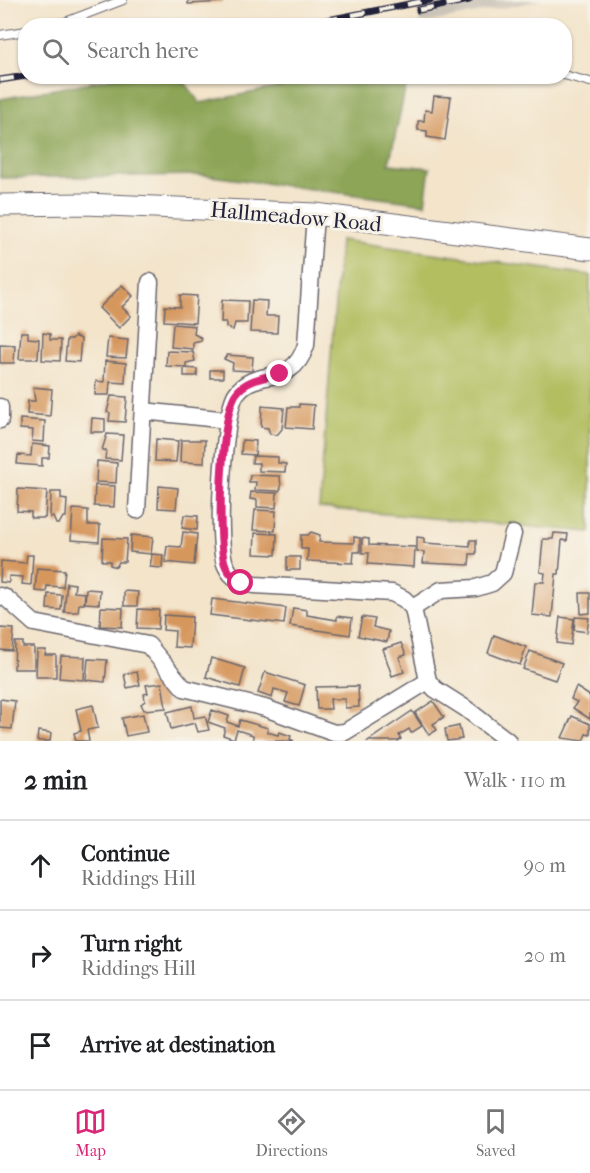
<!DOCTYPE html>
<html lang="en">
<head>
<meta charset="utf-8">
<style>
	body { margin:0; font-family:"IM FELL French Canon",serif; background:#f6f6f6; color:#202124 }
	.stop { position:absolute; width:18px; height:18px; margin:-14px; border:4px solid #db2777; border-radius:50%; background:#fff }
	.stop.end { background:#db2777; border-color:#fff; box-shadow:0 2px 6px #0008 }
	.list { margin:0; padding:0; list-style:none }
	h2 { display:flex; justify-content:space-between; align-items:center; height:78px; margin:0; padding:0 24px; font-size:26px }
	h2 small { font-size:20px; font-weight:400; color:#757577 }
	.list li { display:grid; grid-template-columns:39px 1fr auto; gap:18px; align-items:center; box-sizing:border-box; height:90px; padding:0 24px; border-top:2px solid #e0e0e0 }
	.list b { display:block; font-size:22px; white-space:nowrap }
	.list p { margin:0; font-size:20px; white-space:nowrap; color:#757577 }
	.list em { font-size:20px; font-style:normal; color:#757577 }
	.icon { flex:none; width:33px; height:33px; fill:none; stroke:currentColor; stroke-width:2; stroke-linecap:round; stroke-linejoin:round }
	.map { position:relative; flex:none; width:590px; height:741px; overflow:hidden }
	.search { position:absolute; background:#fff; box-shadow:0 2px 4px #0004; left:18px; right:18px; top:18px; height:66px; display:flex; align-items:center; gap:15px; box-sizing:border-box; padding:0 21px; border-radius:24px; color:#757577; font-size:22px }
	.sheet { height:348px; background:#fff }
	nav { display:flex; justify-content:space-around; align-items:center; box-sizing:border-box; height:84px; border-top:2px solid #e0e0e0; background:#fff; font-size:16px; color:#757577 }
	nav a { display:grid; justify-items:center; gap:3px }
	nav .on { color:#db2777 }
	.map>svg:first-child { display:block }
</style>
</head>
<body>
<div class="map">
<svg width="590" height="741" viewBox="0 0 590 741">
	<rect width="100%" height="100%" fill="#f7f3e8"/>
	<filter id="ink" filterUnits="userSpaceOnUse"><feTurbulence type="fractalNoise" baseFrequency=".0167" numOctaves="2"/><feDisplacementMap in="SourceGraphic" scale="12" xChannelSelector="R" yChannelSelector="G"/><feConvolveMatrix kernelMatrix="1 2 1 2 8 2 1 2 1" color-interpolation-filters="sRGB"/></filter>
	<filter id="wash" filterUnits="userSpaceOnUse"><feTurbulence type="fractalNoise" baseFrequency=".008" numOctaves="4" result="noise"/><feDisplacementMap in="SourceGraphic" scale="24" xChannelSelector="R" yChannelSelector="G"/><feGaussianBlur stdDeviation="1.35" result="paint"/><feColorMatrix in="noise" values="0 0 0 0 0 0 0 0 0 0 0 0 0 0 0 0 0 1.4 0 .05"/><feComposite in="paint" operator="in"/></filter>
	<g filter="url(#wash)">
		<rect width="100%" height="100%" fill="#f3e4ca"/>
		<path fill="#cac3b8" d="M416 0H542L420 24Z"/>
		<path fill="#b2be60" stroke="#6a704e" stroke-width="1.5" d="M340 240 590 275V532L319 508Z"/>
		<path fill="#8da556" stroke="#586448" stroke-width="1.5" d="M119 77H181L200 103 329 77H408L389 164 430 168 425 204 203 175 0 178V99Z"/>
		<g id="blocks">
			<g fill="#d6975d">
				<path d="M188 0H223V2L188 4Z"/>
				<path d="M434 96 451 97 445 140 427 137V131L418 130V121H424L425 110 432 111Z"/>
				<path d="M122 285 133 296 122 307 131 316 119 328 99 308Z"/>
				<path d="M180 295 197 296 195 323 164 321 165 306 180 307Z"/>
				<path d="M222 300 248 301 247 323H235L233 330 226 327V322H221Z"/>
				<path d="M252 300 267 301 266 316H278L277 333 250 332Z"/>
				<path d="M173 324 195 326 194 334 202 338 201 341 193 343V349L171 347Z"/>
				<path d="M21 332H28V338L39 339 38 359H19Z"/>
				<path d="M43 333 50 334V340H61L60 361 42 360Z"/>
				<path d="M75 336 81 339 79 362 65 361 67 339H72Z"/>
				<path d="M108 338 128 340 126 358 106 357Z"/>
				<path d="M0 344 15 345 14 363H0Z"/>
				<path d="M167 351 193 352 195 361 186 363V367L166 366Z"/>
				<path d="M227 355 253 357 252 371 232 370 233 363 224 359Z"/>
				<path d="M105 361 126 363 125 383 110 382 109 395H95L96 381 104 382Z"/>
				<path d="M184 368 197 369V376H184Z"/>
				<rect x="210" y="370" width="13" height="8"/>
				<path d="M33 387 52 389 50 416 27 414 28 401H35Z"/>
				<path d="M111 396 127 397 125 422 109 421 110 413 107 412Z"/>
				<path d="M299 404 314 405 312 429 286 427 288 407H299Z"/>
				<path d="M262 406 284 408 282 429 277 435 270 434 268 428 261 427Z"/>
				<path d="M92 418 105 419V432H91Z"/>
				<path d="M20 419 45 421 44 442 32 441 33 430 20 429Z"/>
				<path d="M107 434 123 435 121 460 105 459 106 450H102Z"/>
				<path d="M156 439 178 441 176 462 155 461Z"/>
				<path d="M181 440H205L204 463 180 462Z"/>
				<path d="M242 440 256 441 255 455 241 454Z"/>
				<path d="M32 444 50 446 49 458H42V466L17 464 18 455 31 456Z"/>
				<path d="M253 456 278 457V463L286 464 285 472 259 471V463H252Z"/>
				<path d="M97 461 117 463 116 483 96 482Z"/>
				<path d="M250 475 280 476 281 488 279 491 255 490 256 482H249Z"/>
				<path d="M95 485 115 486 114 507 94 506Z"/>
				<path d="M159 486 178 488 176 509 158 508Z"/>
				<path d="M18 489 47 491 45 518H31V512L17 511Z"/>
				<path d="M51 492H61V499L67 500 66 517H63L59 524H56L53 517H50Z"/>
				<path d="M251 492 277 493 276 508 257 507V500L250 499Z"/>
				<path d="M73 509 88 510V525H100L99 542 71 540Z"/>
				<path d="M255 510 276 511 275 531 253 530Z"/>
				<path d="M184 515 198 516 197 530 182 528Z"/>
				<path d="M183 532 197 534 194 565 165 562 167 546 181 547Z"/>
				<path d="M311 532 320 535 319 542 354 543V537L360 538V552H354L353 563 307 561 308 549H301V535H308Z"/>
				<path d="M255 533 277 534 276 555 254 554Z"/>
				<path d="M554 533 568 534 567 541 562 540 559 574H556L552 617 532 615 535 582H544L545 573 540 572 543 539H553Z"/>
				<path d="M131 535 153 537 151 554 130 552Z"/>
				<path d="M417 537 424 538V543L470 546V540H476V554H470L469 565 423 563 424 552 417 551Z"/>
				<path d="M103 538 127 539 125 562H119L116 567 110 565V561H102Z"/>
				<path d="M362 538 369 539V545L415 547 414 567 368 564 369 553H362Z"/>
				<path d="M152 554 163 555 162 568 150 567Z"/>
				<path d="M27 555H33L31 585 22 584 23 577 9 576V583L0 582 1 561 26 563Z"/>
				<rect x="287" y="557" width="13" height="13"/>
				<path d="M37 568 65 570 63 587 47 586 46 592 35 591Z"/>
				<path d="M67 583 75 584 74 592 85 593 84 604H79L78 612H64Z"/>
				<path d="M86 589 100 590 99 604 85 603Z"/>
				<path d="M124 591 138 592 137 606H124Z"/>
				<path d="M580 593H590V613L581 614Z"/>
				<path d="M48 594 62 595 61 610 47 609Z"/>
				<path d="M212 599 286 608 284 624 210 615Z"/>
				<path d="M101 607 123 608 122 627 100 626Z"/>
				<path d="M293 608 307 610V615L337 620V616L352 618 350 635 290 626Z"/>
				<path d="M138 609 159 610 158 629 137 628Z"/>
				<path d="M164 615 192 617 190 648 174 647 175 631 163 630Z"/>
				<path d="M362 617 375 619 373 627 389 631 387 642 358 636Z"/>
				<path d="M560 617 574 619 571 645 557 643Z"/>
				<path d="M575 617 589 618 587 632 574 630Z"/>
				<path d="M0 628 14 629 12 651 0 650Z"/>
				<path d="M494 635 526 647 520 665 488 653Z"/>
				<path d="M15 642H23V647H34V669H14Z"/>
				<path d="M401 643 406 655 399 657 404 672 392 676 383 649Z"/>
				<path d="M37 650H46L45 655H56V677H36Z"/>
				<path d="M530 651 562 663 555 680 523 669Z"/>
				<path d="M61 656 85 657 84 680 59 678Z"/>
				<path d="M211 658 245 668 240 687 206 677Z"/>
				<path d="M88 659 107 660 105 682 86 680Z"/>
				<path d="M137 672 140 685 127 688 124 674Z"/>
				<path d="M265 672 305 685 299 706 285 702 288 693 274 689 272 698 258 693Z"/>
				<path d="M162 683 166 708 144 710 141 704 145 701 144 694 148 693 146 685Z"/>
				<path d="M358 686 359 707 345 708V699H330L331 709H317L316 687Z"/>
				<path d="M576 687 590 696V719L573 708 577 702 571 699Z"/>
				<path d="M0 699 15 701 12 729 0 728Z"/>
				<path d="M433 701 444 717 433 724 437 730 429 735 415 713Z"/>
				<path d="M93 705 98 728 87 730 89 741H76L74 733 81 731 76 709Z"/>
				<path d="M192 706 194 718 205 716 209 730 198 732 195 723 171 729 167 712Z"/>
				<path d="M212 710 229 716 227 722 238 726 240 720 268 728 267 732 278 735 279 732 291 736 290 739 294 741H253V735L237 730 234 739 223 735 225 728 208 722Z"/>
				<path d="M412 711 422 726 411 733 409 729 399 735 401 739 398 741H368Z"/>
				<path d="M143 714 147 732 126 736 122 718Z"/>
				<path d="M572 716 590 724V735L586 734 583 741 562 738Z"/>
				<path d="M459 726 462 739 447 741 445 729Z"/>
				<path d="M38 731 51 733 50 741H37Z"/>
			</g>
		</g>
	</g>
	<g filter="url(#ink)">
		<use href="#blocks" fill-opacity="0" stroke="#6b666d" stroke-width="1.5"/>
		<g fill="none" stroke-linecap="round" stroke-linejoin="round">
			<defs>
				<g id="service">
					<path d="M55 26 123 0"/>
					<path d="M0 35 26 31"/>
					<path d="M564 75 590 82"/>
				</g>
				<g id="minor">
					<path d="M315 214 306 345C292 390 256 365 236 394 223 414 215 546 226 566 232 579 242 583 255 585L392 593 404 599 413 608 428 681 435 689 465 708 508 741"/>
					<path d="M0 407V420"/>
					<path d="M143 411 228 420"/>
					<path d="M137 510 150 282"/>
					<path d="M0 596 6 598 34 623 148 645 184 688 265 708 334 733 345 732 428 681"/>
					<path d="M413 608 441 590 476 588 492 583 503 573 513 534"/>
				</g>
				<path id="tertiary" d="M0 205 86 204 315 214 590 249"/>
			</defs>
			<use href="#service" stroke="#6b666d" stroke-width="10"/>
			<use href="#minor" stroke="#6b666d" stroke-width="19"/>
			<use href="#tertiary" stroke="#6b666d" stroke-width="23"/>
			<use href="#service" stroke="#fff" stroke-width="8"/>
			<use href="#minor" stroke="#fff" stroke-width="16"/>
			<use href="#tertiary" stroke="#fff" stroke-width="21"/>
			<defs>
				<g id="rail">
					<path d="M419 10 469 0"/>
					<path d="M297 26 430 0"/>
					<path d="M0 80 26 76"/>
				</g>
			</defs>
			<use href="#rail" stroke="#22223b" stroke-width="7"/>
			<use href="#rail" stroke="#f7f3e8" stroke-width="4.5" stroke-dasharray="14" stroke-linecap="butt"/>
		</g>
	</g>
	<g fill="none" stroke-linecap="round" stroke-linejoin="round" filter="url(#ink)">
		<path stroke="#db2777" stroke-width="8" d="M241 583C234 577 226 571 224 561 217 532 221 420 235 395 244 380 265 377 280 374"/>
	</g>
	<g text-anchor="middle" stroke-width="6" stroke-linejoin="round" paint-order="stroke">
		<g font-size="22" fill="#22223b" stroke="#f7f3e8">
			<text transform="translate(296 216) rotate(5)" y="8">Hallmeadow Road</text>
		</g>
	</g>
</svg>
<div class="stop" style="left:241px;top:583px"></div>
<div class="stop end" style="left:280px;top:374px"></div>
<div class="search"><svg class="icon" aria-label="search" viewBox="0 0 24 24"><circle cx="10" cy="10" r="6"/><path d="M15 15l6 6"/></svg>Search here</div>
</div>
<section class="sheet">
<h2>2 min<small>Walk · 110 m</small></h2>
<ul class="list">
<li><svg class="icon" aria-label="ahead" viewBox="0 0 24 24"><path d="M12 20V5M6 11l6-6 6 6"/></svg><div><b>Continue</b><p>Riddings Hill</p></div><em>90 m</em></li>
<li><svg class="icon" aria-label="right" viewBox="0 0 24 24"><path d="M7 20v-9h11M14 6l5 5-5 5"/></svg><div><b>Turn right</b><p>Riddings Hill</p></div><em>20 m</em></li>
<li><svg class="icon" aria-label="arrive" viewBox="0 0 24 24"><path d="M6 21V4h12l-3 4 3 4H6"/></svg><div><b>Arrive at destination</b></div></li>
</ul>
</section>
<nav>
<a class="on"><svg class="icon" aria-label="map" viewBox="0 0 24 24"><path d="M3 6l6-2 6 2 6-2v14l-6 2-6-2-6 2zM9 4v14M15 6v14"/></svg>Map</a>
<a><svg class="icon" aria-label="directions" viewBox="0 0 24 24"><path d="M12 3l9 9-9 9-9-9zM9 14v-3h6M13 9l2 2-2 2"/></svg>Directions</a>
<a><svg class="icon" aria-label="saved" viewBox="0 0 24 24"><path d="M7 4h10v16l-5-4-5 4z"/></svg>Saved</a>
</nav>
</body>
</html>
